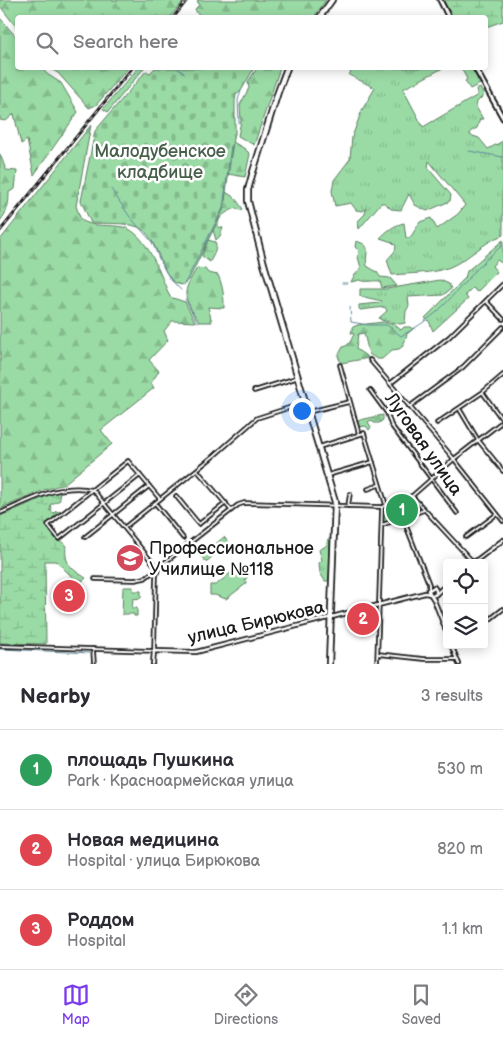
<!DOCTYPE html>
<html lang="en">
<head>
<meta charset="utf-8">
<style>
	body { margin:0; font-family:"Balsamiq Sans",sans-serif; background:#f7f7f7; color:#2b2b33 }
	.controls { position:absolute; right:15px; bottom:15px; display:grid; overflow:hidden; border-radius:5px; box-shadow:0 2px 12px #0003 }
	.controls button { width:45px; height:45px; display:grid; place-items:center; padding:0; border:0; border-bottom:1px solid #e1e1e2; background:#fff; color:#2b2b33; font:25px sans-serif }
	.you { position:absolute; left:301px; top:410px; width:18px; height:18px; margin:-12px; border:4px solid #fff; border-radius:50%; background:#1a73e8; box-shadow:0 0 0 8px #1a73e833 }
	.badge { display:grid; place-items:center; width:32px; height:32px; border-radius:50%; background:#7c3aed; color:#fff; font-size:16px; font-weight:700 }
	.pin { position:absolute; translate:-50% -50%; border:2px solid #fff; box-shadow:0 1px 5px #0006 }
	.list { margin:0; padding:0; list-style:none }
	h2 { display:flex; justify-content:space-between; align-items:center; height:65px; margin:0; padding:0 20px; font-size:21px }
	h2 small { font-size:16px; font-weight:400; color:#7c7c81 }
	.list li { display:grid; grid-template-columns:32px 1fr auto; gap:15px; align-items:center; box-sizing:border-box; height:80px; padding:0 20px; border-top:1px solid #e1e1e2 }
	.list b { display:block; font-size:19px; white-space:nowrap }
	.list p { margin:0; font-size:16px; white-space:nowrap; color:#7c7c81 }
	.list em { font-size:16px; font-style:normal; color:#7c7c81 }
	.icon { flex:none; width:28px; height:28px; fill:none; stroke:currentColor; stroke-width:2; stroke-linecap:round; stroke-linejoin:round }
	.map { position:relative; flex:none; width:503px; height:664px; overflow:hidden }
	.search { position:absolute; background:#fff; box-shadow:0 2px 12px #0003; left:15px; right:15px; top:15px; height:55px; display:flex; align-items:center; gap:12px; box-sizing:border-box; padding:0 18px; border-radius:5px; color:#7c7c81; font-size:19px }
	.sheet { height:305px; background:#fff }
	nav { display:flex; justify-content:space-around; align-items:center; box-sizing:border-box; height:70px; border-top:1px solid #e1e1e2; background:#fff; font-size:14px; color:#7c7c81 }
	nav a { display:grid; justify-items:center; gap:2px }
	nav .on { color:#7c3aed }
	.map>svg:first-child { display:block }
</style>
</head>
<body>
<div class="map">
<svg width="503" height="664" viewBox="0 0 503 664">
	<defs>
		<pattern id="grass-tufts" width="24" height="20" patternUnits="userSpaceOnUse" patternTransform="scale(1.25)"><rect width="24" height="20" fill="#9adba5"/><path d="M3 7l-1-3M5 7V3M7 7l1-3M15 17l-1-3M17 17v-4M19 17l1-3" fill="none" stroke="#84bb8d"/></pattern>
		<pattern id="forest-firs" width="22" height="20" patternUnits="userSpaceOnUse" patternTransform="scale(1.25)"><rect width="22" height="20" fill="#9adba5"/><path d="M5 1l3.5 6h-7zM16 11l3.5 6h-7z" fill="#84bb8d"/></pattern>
		<pattern id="wetland-marsh" width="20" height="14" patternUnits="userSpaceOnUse" patternTransform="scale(1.25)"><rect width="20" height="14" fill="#9adba5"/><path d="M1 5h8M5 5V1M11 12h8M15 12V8" fill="none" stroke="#84bb8d"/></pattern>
		<pattern id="cemetery-stones" width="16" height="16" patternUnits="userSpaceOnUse" patternTransform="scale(1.25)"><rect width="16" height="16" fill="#9adba5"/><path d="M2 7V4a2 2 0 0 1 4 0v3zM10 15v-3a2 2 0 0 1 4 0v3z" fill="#84bb8d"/></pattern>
	</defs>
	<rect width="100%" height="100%" fill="#fff"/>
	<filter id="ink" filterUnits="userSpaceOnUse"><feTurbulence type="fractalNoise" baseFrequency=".02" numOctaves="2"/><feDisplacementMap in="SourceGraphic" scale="10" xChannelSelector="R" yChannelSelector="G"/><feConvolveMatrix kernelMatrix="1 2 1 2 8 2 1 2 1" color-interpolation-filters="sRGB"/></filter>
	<g filter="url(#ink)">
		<g fill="url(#grass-tufts)" stroke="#5b7c60">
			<path d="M353 68H443L403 89 423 127 478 95 476 90 480 88 484 95 477 102 476 107 483 119H480L477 128 471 131 470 135 479 138 488 149 503 141V235C483 242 469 259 450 267 432 274 411 273 392 275L387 260 395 251 396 246 392 242 380 238C387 231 394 225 404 223L406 238H410L420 222 431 218 437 229 458 214 465 205 429 161 428 168 451 195 450 201 427 211 415 205 409 194 401 210 391 209 385 203H381L359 229 358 221 365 214 366 208 363 211 356 210 351 203 335 206 332 191 334 180 350 159 352 137 362 110 375 88 349 75Z"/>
			<path d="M458 68H472L480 84 470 89 465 81 467 79 461 68 459 69Z"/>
			<path d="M503 240V264L497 260 492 266 497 272 477 292 472 288 465 295 468 299 433 331 429 321 425 318 465 278 467 271Z"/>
			<path d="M356 241C374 246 364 252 367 266L377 272 380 277 390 278 397 286 382 288 380 281C372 280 366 283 359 280L351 282 354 276 361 268 358 257 359 251 355 247Z"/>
			<path d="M440 280 449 284 451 289 443 295 408 297 409 306 406 311 405 323 400 324 381 320 379 318 387 311 385 307 360 310 359 308V305L380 303 382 301 360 296V289H387Z"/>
			<path d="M328 539H330L329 581H325L320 573 319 563 322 560 319 550 326 546Z"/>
		</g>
		<g fill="url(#forest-firs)" stroke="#5b7c60">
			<path d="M0 0H185L170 17 18 18 17 28 0 6Z"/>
			<path d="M197 0H326L314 17 205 18 197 13 195 9 199 5Z"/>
			<path d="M0 18 17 38 18 68H42L47 74 61 83 78 112 34 175 27 140 21 144 14 114 6 121 0 120Z"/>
			<path d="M49 68H128L96 105 89 108 58 73Z"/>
			<path d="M138 68H144L108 112 103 109Z"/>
			<path d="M257 68H280L254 145 238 136 241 121 240 105 249 88 248 82Z"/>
			<path d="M91 125 76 206 81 220C94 228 108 224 123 227 147 232 161 277 170 297L185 302 195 322 172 321 164 331 168 340 149 360 159 371 151 383 154 388 101 430 112 444 64 484 44 490 0 509V240Z"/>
			<path d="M233 142 245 149 250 154 245 177 228 174Z"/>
			<path d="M0 154 6 170 17 171 15 189 9 192C9 204 8 211 0 221Z"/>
			<path d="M226 192 235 198 243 209 240 210 236 208C227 212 217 216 218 227L223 228 220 236 216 240 213 230 224 208Z"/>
			<path d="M197 268 205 269 208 273 218 275C223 286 224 296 224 308L208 307 212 322H199C183 296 181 294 197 268Z"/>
			<path d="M384 322 395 325 401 330 404 327H410L413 329 407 334 403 346 399 349 392 350 382 359H377L369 354 364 333 358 334 356 349 369 358 341 363 338 356 343 347C350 345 351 340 354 334L351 333 353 327 358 325Z"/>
			<path d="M383 415V420L379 423H374L371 420 368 422 371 427 369 430 366 426 358 427 357 422 360 420Z"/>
		</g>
		<g fill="url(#wetland-marsh)" stroke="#5b7c60">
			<path d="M443 0H503V21L486 27V18L453 17Z"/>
			<path d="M208 240 215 242C218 249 213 255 210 262L202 256Z"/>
			<path d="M59 491 60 500 50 505 52 510H49L54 513 56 511 60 512 65 510 46 525 66 546C64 565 72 569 86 578L79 584 56 561H45L46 644 0 643V516Z"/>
		</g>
		<path fill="url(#cemetery-stones)" stroke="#5b7c60" d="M155 68H254L241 91 236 95 235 101V134L233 138 224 208 189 279 182 285C159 282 161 237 138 227 124 222 106 224 91 223L81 201 95 131 146 71 150 73Z"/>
		<g fill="#9adba5" stroke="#5b7c60">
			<path d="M412 497 422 508V510L383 523 384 508Z"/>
			<path d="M224 537 229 543 206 562 201 556Z"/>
			<path d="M239 566 244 569 249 575 245 580 247 583 226 599 215 595H210V585H216Z"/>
			<path d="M123 587H133V591H141V598L133 599 132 608H137V616H134V614H124L122 615Z"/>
		</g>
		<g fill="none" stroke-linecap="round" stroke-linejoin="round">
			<g stroke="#5f8899" stroke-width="1">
				<path d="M177 68 184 73"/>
				<path d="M239 123 238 100 241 91"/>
				<path d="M469 151 503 157"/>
				<path d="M111 189 130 217 152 242 160 261 170 279 181 290"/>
				<path d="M342 283H347"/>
				<path d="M184 285 223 208 231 145"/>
				<path d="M185 299 197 322"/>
				<path d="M350 307 351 322 368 325H387L401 336C414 329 426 321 437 312 460 290 478 264 503 245"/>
				<path d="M0 649 90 653"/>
			</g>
			<defs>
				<g id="minor">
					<path d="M486 301 503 319"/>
					<path d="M370 360 454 459 503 521"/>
					<path d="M340 365 359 434"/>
					<path d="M391 383 449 337 503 284"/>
					<path d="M370 390 387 413 391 425 457 513"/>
					<path d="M254 391 296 378"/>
					<path d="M483 393 503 421"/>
					<path d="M409 407 462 368 503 327"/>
					<path d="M460 410 478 440 503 471"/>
					<path d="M308 412 349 402"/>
					<path d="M437 423 483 392 503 375"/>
					<path d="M319 447 364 433 386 505"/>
					<path d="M197 470 231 510"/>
					<path d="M140 475 59 539 48 525 128 461 160 499"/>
					<path d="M328 475 373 462"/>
					<path d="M368 489 379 485"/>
					<path d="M176 496 199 524 226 503"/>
					<path d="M412 496 473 562"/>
					<path d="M155 503 183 538"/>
					<path d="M348 506 350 494"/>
					<path d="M0 513C29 501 60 482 93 490L158 569"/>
					<path d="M403 518 429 584V589"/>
					<path d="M382 525 424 510"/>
					<path d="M125 527 215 455 257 418 304 403"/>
					<path d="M85 537 149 486"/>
					<path d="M466 537 497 514"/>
					<path d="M95 579 135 580 145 578 238 505 244 503 382 507 412 496 454 459 503 421"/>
					<path d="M484 624 503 609"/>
					<path d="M0 646 154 651 156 576 158 569"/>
					<path d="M93 649 94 664"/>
					<path d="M453 649 458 645"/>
					<path d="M378 654 424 659H457"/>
					<path d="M377 664 382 507"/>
				</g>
				<g id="tertiary">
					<path d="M473 563 503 540"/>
					<path d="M428 590 434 600 447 633"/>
					<path d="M428 591 434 587 436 590V594"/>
					<path d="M431 595H435L447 584"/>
					<path d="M451 645 459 664"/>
					<path d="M153 664 154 651 196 652 425 593 430 594"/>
				</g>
				<g id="secondary">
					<path d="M440 0 449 18"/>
					<path d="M475 68 503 118"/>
				</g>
				<g id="trunk">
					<path d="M319 18 332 0"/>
					<path d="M287 68 278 92 252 175 248 190V201L264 264 335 502 329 664"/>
				</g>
			</defs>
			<use href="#minor" stroke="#1c1c1c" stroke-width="5.5"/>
			<use href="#tertiary" stroke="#1c1c1c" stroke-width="6"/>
			<use href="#secondary" stroke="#1c1c1c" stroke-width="7"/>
			<use href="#trunk" stroke="#1c1c1c" stroke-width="8"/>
			<use href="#minor" stroke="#fff" stroke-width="2"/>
			<use href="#tertiary" stroke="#fff" stroke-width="2.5"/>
			<use href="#secondary" stroke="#fff" stroke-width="3"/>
			<use href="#trunk" stroke="#fff" stroke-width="4.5"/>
			<defs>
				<g id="rail">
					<path d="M173 18 187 0"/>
					<path d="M0 231 132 68"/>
				</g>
			</defs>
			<use href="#rail" stroke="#1c1c1c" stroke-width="3"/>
			<use href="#rail" stroke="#fff" stroke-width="1" stroke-dasharray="4" stroke-linecap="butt"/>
		</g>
	</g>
	<defs>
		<symbol id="university-disc" viewBox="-11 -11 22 22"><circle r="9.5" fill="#d1495b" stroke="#fff"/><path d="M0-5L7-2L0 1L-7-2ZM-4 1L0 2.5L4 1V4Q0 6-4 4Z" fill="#fff"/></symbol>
	</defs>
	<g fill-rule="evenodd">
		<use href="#university-disc" x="114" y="542" width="32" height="32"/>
	</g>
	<g text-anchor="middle" stroke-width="5" stroke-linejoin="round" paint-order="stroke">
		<g font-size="18" fill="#485f4c" stroke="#fff">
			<text x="160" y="157">Малодубенское<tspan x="160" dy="21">кладбище</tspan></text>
		</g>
		<g font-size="18" fill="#1c1c1c" stroke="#fff">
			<text transform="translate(424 444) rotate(55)" y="6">Луговая улица</text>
			<text transform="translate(256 622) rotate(-13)" y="6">улица Бирюкова</text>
		</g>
		<g font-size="18" fill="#1c1c1c" stroke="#fff" text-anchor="start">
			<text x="149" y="554">Профессиональное<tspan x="149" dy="21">Училище №118</tspan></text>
		</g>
	</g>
</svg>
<div class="controls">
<button><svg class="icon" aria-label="locate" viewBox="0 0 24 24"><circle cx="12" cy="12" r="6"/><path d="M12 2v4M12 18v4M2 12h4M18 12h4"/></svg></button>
<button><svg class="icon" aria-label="layers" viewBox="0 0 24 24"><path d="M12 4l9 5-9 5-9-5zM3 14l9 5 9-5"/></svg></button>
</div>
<div class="you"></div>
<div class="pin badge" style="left:402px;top:510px;background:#2e9e5b">1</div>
<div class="pin badge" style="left:363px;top:619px;background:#e0444e">2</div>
<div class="pin badge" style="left:69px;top:596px;background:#e0444e">3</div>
<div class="search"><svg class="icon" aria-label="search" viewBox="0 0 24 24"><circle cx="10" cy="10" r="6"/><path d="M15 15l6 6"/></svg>Search here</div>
</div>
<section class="sheet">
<h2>Nearby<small>3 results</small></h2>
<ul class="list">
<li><span class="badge" style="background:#2e9e5b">1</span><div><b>площадь Пушкина</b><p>Park · Красноармейская улица</p></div><em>530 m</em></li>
<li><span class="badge" style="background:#e0444e">2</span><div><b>Новая медицина</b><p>Hospital · улица Бирюкова</p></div><em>820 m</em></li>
<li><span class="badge" style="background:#e0444e">3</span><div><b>Роддом</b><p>Hospital</p></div><em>1.1 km</em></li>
</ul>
</section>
<nav>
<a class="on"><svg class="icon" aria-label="map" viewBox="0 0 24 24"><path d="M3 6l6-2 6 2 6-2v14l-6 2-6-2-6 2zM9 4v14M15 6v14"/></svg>Map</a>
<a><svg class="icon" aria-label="directions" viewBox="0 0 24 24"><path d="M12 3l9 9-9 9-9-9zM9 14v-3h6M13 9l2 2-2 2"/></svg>Directions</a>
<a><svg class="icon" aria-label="saved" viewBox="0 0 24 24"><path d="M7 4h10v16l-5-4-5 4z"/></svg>Saved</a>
</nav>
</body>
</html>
